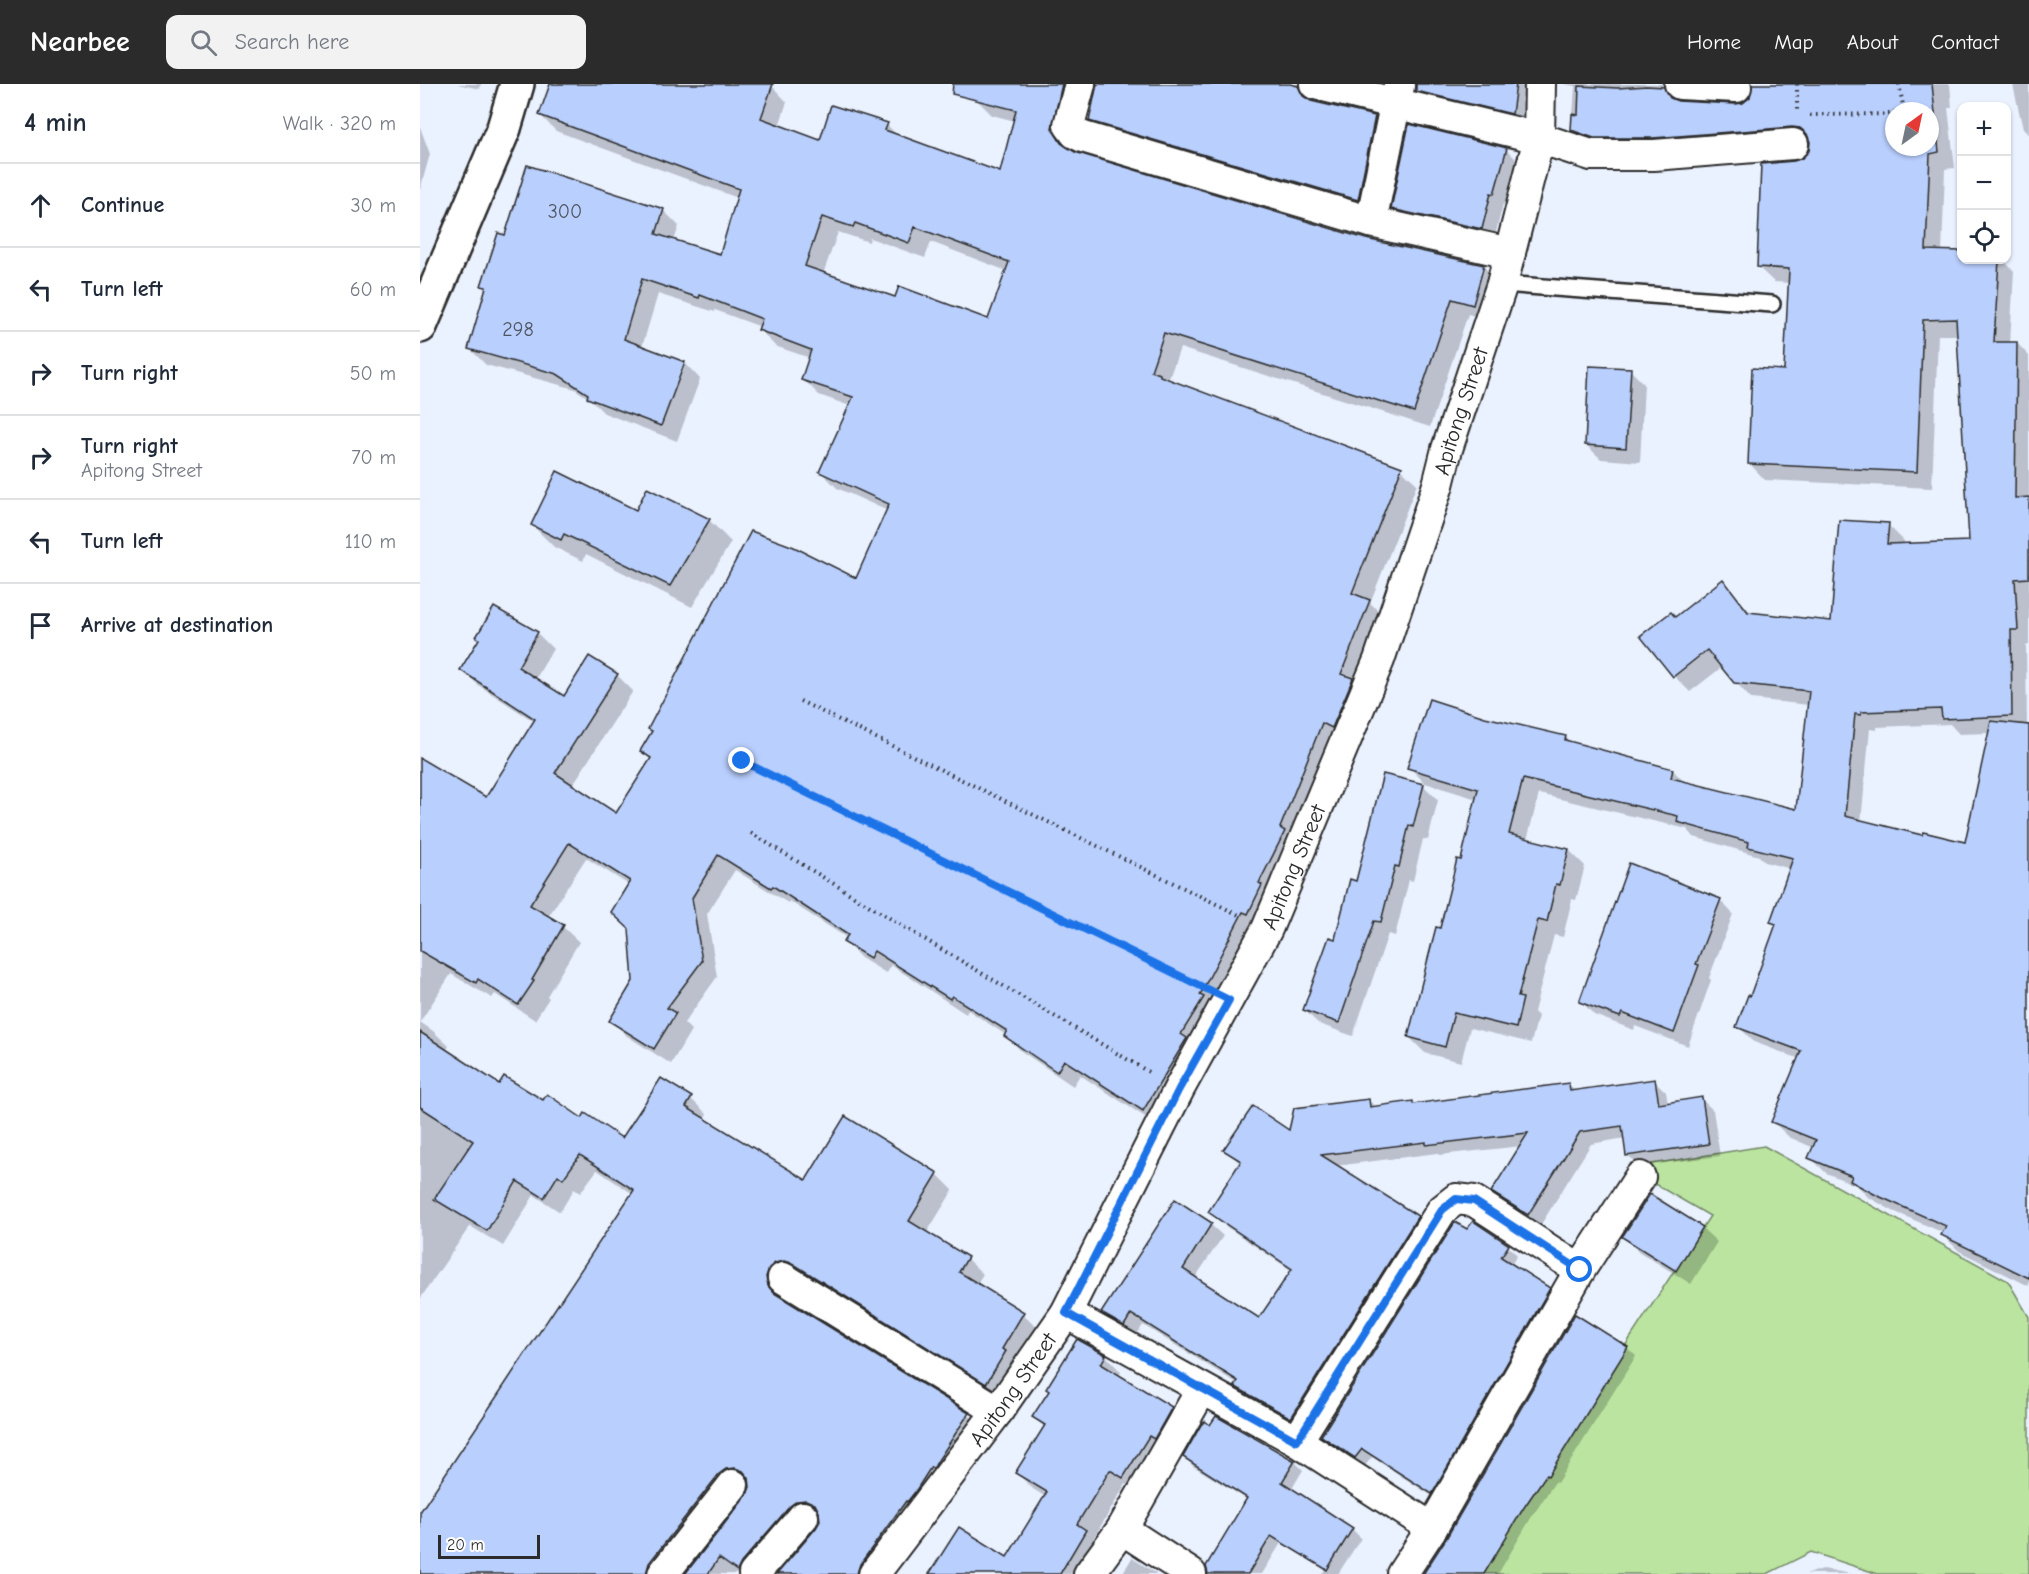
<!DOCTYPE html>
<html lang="en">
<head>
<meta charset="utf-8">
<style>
	body { margin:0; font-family:"Comic Neue",sans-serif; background:#f2f2f3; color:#1f2937 }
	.controls { position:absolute; right:18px; top:18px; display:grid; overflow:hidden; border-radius:12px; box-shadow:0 2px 4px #0004 }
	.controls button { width:54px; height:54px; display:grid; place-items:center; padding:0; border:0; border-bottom:2px solid #e0e1e3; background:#fff; color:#1f2937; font:30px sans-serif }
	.compass { position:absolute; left:1465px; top:18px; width:54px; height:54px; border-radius:50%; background:#fff; box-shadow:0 2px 4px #0004; rotate:33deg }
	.scale { position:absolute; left:18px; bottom:15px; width:102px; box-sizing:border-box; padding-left:6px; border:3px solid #2b2b2b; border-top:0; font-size:16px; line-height:21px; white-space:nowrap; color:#2b2b2b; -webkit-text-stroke:4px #fff; paint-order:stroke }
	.stop { position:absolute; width:18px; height:18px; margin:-14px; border:4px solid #1a73e8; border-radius:50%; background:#fff }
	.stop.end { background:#1a73e8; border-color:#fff; box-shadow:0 2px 6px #0008 }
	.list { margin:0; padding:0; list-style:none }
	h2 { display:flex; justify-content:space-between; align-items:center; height:78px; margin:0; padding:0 24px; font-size:26px }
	h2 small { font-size:20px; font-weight:400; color:#747a83 }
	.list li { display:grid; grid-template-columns:39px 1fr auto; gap:18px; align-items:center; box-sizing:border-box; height:84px; padding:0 24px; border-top:2px solid #e0e1e3 }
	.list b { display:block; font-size:22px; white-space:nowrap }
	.list p { margin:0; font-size:20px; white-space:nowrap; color:#747a83 }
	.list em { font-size:20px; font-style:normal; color:#747a83 }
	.icon { flex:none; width:33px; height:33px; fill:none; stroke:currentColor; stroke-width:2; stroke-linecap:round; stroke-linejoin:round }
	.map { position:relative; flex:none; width:1609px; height:1490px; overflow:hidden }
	header { display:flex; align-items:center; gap:36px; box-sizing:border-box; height:84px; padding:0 30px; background:#2b2b2b; color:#fff }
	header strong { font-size:28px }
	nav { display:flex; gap:33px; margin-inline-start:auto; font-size:21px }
	.search { width:420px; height:54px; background:#f2f2f3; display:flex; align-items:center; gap:15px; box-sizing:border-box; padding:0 21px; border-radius:12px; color:#747a83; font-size:22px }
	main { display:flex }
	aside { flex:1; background:#fff }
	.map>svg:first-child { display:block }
</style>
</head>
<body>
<header>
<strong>Nearbee</strong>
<div class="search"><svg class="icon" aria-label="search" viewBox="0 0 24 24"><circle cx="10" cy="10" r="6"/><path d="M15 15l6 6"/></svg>Search here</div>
<nav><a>Home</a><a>Map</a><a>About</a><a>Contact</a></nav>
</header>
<main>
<aside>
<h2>4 min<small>Walk · 320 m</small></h2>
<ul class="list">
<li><svg class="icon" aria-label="ahead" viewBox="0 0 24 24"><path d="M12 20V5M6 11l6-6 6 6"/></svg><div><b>Continue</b></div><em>30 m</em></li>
<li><svg class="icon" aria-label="left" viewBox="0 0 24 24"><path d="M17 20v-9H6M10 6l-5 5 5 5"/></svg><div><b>Turn left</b></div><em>60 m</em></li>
<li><svg class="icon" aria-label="right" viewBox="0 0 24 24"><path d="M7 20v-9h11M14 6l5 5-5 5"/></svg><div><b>Turn right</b></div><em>50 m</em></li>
<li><svg class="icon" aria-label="right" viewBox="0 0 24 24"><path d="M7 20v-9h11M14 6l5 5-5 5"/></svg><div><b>Turn right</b><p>Apitong Street</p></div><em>70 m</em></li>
<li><svg class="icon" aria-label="left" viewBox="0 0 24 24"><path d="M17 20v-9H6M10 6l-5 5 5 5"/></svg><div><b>Turn left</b></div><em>110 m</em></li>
<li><svg class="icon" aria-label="arrive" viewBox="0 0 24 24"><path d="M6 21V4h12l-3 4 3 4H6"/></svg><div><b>Arrive at destination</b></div></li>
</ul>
</aside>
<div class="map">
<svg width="1609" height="1490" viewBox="0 0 1609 1490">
	<rect width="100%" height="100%" fill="#eaf1ff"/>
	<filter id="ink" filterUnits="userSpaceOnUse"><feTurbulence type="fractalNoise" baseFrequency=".0167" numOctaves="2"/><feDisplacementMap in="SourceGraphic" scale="12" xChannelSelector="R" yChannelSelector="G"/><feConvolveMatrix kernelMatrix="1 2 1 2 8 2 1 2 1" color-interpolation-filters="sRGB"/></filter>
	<g filter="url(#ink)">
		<path fill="#bae4a0" stroke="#728866" stroke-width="1.5" d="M1344 1062 1588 1197 1609 1233V1490H1458L1391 1468 1347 1490H1056L1290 1132 1207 1084Z"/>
		<g fill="#0003" fill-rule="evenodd">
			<path d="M37 0H61L60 5Z"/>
			<path d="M132 0H345L352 2 367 18 359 42 401 57 467 41 479 53 581 90 595 37 572 31 556 15 560 0H669L647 61 651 68 946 156 1063 182 1079 198 1069 236 1048 230 1010 343 760 264 748 297 981 385 997 400 950 519 965 533 875 759 739 1042 660 991 653 1002 601 967 586 951 548 926 546 930 471 881 466 889 441 874 425 858 427 854 369 817 368 819 315 786 287 830 297 893 264 939 271 946 251 980 207 952 191 936 215 897 209 801 166 774 128 833 143 843 159 858 127 912 129 914 115 936 75 910 72 914 31 890 0 938 13 947 29 962 26 967 80 1002 124 1018 202 1056 241 996 271 1015 287 1030 284 1035 386 1098 517 1090 533 1106 506 1150 547 1175 563 1190 556 1201 603 1230 619 1245 583 1314 361 1210 362 1216 548 1330 563 1346 460 1490H359L398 1445 401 1431 393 1432 340 1490H267L328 1412 331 1399 322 1401 249 1490H0V1431L213 1110 177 1086 160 1109 154 1105 140 1128 114 1111 83 1162 50 1142 0 1215V676L66 716 115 638 58 601 42 585 61 556 75 525 117 549 133 565 115 596 145 614 197 591 213 607 152 702 197 731 232 676 222 666 233 648 230 645 437 496 468 427 417 404 401 388 430 322 399 311 383 295 390 274 355 262 340 246 341 243 295 226V228L238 210 222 263 265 279 280 295 257 357 184 329 171 316 155 305 66 281 50 265 67 205 63 202 85 153 243 126 259 142 254 157 301 172 318 114 136 47 120 31ZM418 148 449 158 450 154 505 174 511 158 587 187 569 237 476 215 403 190Z"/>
			<path d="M678 0H904L893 13 894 19 954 34 970 50 954 131 687 52 671 36Z"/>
			<path d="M922 0H1130L1107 45 1013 22 997 6V1H989L981 7Z"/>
			<path d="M1143 0H1269L1261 7 1259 19 1315 22 1324 20 1331 14 1334 1 1314 0H1530L1532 24H1528L1535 84 1525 85 1522 168 1542 176H1583L1594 187 1590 259H1597L1609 272V561L1606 562 1607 642H1609V1202L1539 1167 1523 1151 1524 1149 1473 1127 1448 1113 1438 1102 1406 1089 1390 1073 1394 1064 1369 1053 1353 1038 1380 975 1334 958 1318 942 1331 914 1357 842 1352 837 1371 785 1345 778 1339 772 1274 753 1267 745 1119 710 1107 756 1149 766 1165 782 1156 816 1152 815 1143 853 1134 851 1114 928 1118 932 1111 959 1050 944 1041 978 1005 969 989 953 1042 778 1057 715 1005 699 989 683 1065 634 1145 653 1152 659 1253 686 1265 699 1377 727 1389 621 1331 615 1302 583 1270 608 1254 592 1222 553 1255 534 1303 497 1332 530 1412 539 1468 441 1484 457V461L1551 458 1539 251H1518L1512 404 1345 396 1330 380 1366 287 1370 199 1354 198 1338 183 1375 79 1383 76 1390 68 1392 59 1250 69 1168 62 1152 46 1155 2ZM1474 27H1510V63H1474ZM1530 640 1539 650 1570 649 1546 760 1503 753 1441 738 1450 645 1457 646V643Z"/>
			<path d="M1596 0H1609V51L1603 45 1593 1Z"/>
			<path d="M0 43 10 70 0 106Z"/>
			<path d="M1086 65 1098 77 1086 121 1083 120 1074 156 985 136 973 124Z"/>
			<path d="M1210 286 1224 300 1220 378 1181 375 1166 361Z"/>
			<path d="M228 406 289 436 311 458 272 523 166 470 163 477 134 463 112 441 216 428Z"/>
			<path d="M1003 701 1018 716 1008 756 1003 755 993 797 989 796 975 852 968 850 933 952 899 940 884 926 917 857 937 799Z"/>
			<path d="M1300 816 1313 830 1289 894 1291 896 1268 962 1215 942 1214 946 1174 931 1161 917Z"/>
			<path d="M1234 996 1246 1008 1248 1020 1281 1015 1293 1026 1300 1072 1219 1082 1208 1071 1205 1054 1171 1060 1120 1142 1084 1119 1073 1107 1102 1062 1019 1071 1017 1069 915 1082 997 1133 1008 1145 883 1344 828 1314 816 1302 818 1300 723 1241 716 1252 694 1240 683 1229 755 1117 791 1141 803 1152 775 1194 840 1236 872 1187 801 1139 790 1128 821 1080 805 1066 870 1049 949 1017 956 1023 992 1018 995 1021 1149 1001 1156 1008Z"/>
			<path d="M1282 1144 1297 1158 1271 1200 1218 1167 1204 1153Z"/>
			<path d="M1047 1148 1088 1162 1097 1171 1091 1181 1129 1206 1138 1215 1021 1418 952 1373 945 1382 912 1361 903 1352Z"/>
			<path d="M657 1257 686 1272 701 1288 698 1293 751 1324 767 1340 719 1408 706 1400 673 1455 681 1463 665 1490H509L587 1475 626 1413 613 1405 597 1389 625 1344 614 1333Z"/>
			<path d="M1207 1264 1216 1272 1137 1399 1135 1398 1111 1434 1078 1490H1004Z"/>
			<path d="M796 1334 875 1378 883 1386 871 1406 932 1445 941 1454 918 1490H902L905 1486 861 1459 842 1490H805L828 1416 773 1382 765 1373Z"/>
			<path d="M712 1474 737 1490H702Z"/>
			<path d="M1403 1485 1432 1490H1386Z"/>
		</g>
		<g fill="#b9cffe" stroke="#2b2b2b" stroke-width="1.5" fill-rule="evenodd">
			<path d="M130 0H353L341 34 400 56 411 21 468 39 465 46 580 88 596 26 532 10 533 0H642L632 44 641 59 655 68 946 155 1064 181 1053 221 1032 215 994 328 744 249 731 287 740 290V292L982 383 932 509 950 516 921 590 933 594 912 644 902 639 860 744 865 747 839 799 842 801 828 830 823 828 780 911 784 913 761 950 767 954 723 1027 644 976 637 988 584 952 587 947 532 912 530 915 454 867 450 874 423 858 428 851 353 802 351 804 298 771 272 814 282 877 247 924 256 929 234 965 189 937 213 897 209 845 191 828 210 797 149 759 110 821 144 841 112 896 114 897 98 921 58 895 56 899 0 867V674L66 713 115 635 40 586 59 555 56 553 74 523 118 548 98 583 144 612 169 572 198 590 135 689 196 729 231 674 220 667 232 647 228 645 331 447 374 463 436 494 469 420 399 388 433 313 381 296 391 266 338 246 342 235 280 211 279 214 222 195 204 255 265 278 241 342 167 314 168 310 137 290 48 265 66 203 61 202 78 149 85 151 107 81 244 125 236 150 300 170 319 105 119 31ZM402 133 433 143 435 139 489 159 495 143 589 178 568 235 479 202 475 213 385 182Z"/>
			<path d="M677 0H870L878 2 883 12 891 17 955 32 938 116 669 37Z"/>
			<path d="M996 0H1096L1092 30 996 7Z"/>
			<path d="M1332 0H1512L1519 68 1510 70 1506 166 1542 167V176H1579L1574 258H1597L1595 414 1609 413V494L1595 495 1598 546H1591L1592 632 1522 635 1521 625 1441 628V631L1435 630 1425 732 1502 751 1503 748 1545 758 1571 637 1609 641V1194L1521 1151 1526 1142 1456 1111 1430 1097 1432 1092 1388 1074 1396 1056 1351 1038 1381 967 1316 943 1328 911 1330 912 1356 840 1350 838 1373 774 1328 763 1329 758 1257 738 1258 732 1103 695 1089 750 1149 765 1140 801 1136 800 1127 838 1118 836 1098 913 1103 914 1096 944 1034 929 1025 963 988 953 1016 843 1020 844 1037 775 1041 776 1058 705 987 684 1009 615 1065 633 1146 652 1145 656 1253 685 1251 694 1376 725 1389 607 1314 599 1287 566 1253 593 1220 552 1251 528 1255 533 1303 495 1328 528 1411 537 1419 436 1469 439 1467 460 1549 457 1536 235 1503 236 1497 388 1328 380 1332 284 1364 286 1369 185 1337 183 1341 80 1374 77 1382 74 1389 67 1390 58 1387 50 1380 44 1372 43 1233 54H1174L1151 46 1152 30 1158 31 1159 2 1198 4 1226 2 1244 3 1250 14 1258 17 1315 20 1323 19 1330 13ZM1474 27H1510V63H1474Z"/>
			<path d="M989 40 1087 64 1074 110 1071 109 1062 145 971 125Z"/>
			<path d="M1169 282 1211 284 1206 364 1165 361Z"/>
			<path d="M137 387 216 426 227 404 290 435 250 502 144 450 141 456 111 441Z"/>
			<path d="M963 690 1004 700 993 743 989 741 979 783 975 782 961 838 954 837 919 939 883 926 909 853 915 855 930 795 936 797Z"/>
			<path d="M1209 779 1301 815 1276 880 1279 881 1254 949 1202 929 1200 933 1159 918Z"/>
			<path d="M0 948 79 1000 84 992 123 1016 127 1010 162 1034 165 1029 202 1054 241 994 272 1013 266 1023 386 1096 425 1032 518 1089 489 1137 548 1173 539 1188 604 1228 582 1265 586 1267 566 1300 372 1179 364 1177 355 1179 349 1184 346 1193 348 1202 354 1209 549 1329 517 1378 513 1385 511 1383 495 1408 487 1418 486 1417 440 1480 437 1490H357L396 1444 400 1437 399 1428 395 1420 386 1416 377 1417 370 1422 321 1479 317 1487 299 1474 288 1490H265L327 1411 330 1403 329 1394 323 1387 315 1384 306 1385 299 1390 229 1479 226 1490H0V1428L214 1106 160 1071 143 1095 138 1091 124 1114 97 1097 67 1147 14 1115 53 1057 0 1023Z"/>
			<path d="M1235 995 1239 1020 1282 1013 1289 1060 1206 1072 1202 1042 1160 1048 1108 1131 1071 1108 1108 1049 1006 1061V1058L901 1071 998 1132 871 1334 814 1302 818 1297 711 1230 704 1242 681 1229 755 1115 792 1139 763 1185 839 1234 872 1185 788 1128 821 1077 803 1066 833 1022 869 1046 874 1024 949 1015 950 1023 993 1017V1020L1149 999 1150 1007Z"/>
			<path d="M1230 1110 1283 1143 1256 1187 1202 1153Z"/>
			<path d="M1053 1137 1089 1161 1081 1173 1130 1204 1012 1410 942 1365 935 1374 901 1352 1035 1138 1047 1145Z"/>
			<path d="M1155 1230 1208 1263 1128 1392 1126 1391 1103 1425 1064 1490H1003L1027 1453Z"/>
			<path d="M657 1255 686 1271 681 1280 752 1323 734 1355 729 1352 703 1394 690 1386 657 1440 666 1446 640 1490H509L539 1443 587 1473 627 1408 595 1389 625 1341 612 1333 629 1307 626 1305Z"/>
			<path d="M796 1332 875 1377 862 1398 933 1444 907 1486 851 1452 828 1490H788L786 1482 827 1414 763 1373 781 1341 785 1337 790 1341Z"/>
		</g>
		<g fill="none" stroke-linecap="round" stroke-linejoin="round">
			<defs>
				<path id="lane" d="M1082 200 1352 220"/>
				<g id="street">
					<path d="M660 0 649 41 655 49 663 53 951 138 1090 169"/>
					<path d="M895 0 1119 54 1171 71H1234L1373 60"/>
					<path d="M1260 0 1316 3"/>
					<path d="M951 138 979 2"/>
					<path d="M363 1194 578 1327"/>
					<path d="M646 1229 877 1357 1012 1444"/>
					<path d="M877 1357 1022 1126 1036 1115 1054 1117 1160 1186"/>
					<path d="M702 1445 771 1490"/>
					<path d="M243 1490 313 1401"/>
					<path d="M334 1490 383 1433"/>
					<path id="s1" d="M454 1490 578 1327 646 1229 759 1005 847 845 959 576 1018 401 1027 365 1082 200 1119 54 1120 0"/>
					<path d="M669 1490 702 1445 782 1305"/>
					<path d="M982 1490 1012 1444 1160 1186 1220 1093"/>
				</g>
				<path id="secondary" d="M0 242 84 44 97 0"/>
			</defs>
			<use href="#lane" stroke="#2b2b2b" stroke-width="20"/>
			<use href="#street" stroke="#2b2b2b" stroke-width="34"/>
			<use href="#secondary" stroke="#2b2b2b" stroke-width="38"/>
			<g stroke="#2b2b2b" stroke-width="4" stroke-dasharray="1.5 4.5" stroke-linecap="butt">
				<path d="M1377 0V29"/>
				<path d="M1479 0 1484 27"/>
				<path d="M1390 31 1474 30"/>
				<path d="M380 617 819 831"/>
				<path d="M322 677 779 901"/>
				<path d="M331 749 489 846 732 990"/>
			</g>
			<use href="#lane" stroke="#fff" stroke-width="15"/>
			<use href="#street" stroke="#fff" stroke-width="30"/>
			<use href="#secondary" stroke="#fff" stroke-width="33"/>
		</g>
	</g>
	<g fill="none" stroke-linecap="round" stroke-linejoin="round" filter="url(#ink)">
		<path stroke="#1a73e8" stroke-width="8" d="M322 677 809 916 759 1005 646 1229 877 1357 1022 1126 1036 1115 1054 1117 1160 1186"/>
	</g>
	<g text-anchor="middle" stroke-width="5" stroke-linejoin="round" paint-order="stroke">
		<g font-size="20" fill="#4e5460">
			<text x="145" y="134">300</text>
			<text x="98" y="252">298</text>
		</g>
		<g font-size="22" fill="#2b2b2b" stroke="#fff">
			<text dy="8" stroke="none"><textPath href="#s1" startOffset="1311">Apitong Street</textPath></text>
			<text dy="8" stroke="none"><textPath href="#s1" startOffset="825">Apitong Street</textPath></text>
			<text dy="8" stroke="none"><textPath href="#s1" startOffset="231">Apitong Street</textPath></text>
		</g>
	</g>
</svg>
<div class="controls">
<button>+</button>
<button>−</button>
<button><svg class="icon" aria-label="locate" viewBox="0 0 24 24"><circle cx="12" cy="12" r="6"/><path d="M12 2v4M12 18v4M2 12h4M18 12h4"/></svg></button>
</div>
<svg class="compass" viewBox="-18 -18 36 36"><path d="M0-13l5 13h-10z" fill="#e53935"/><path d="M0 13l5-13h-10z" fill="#747a83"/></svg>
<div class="scale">20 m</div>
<div class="stop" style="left:1160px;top:1186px"></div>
<div class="stop end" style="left:322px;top:677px"></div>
</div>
</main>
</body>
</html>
